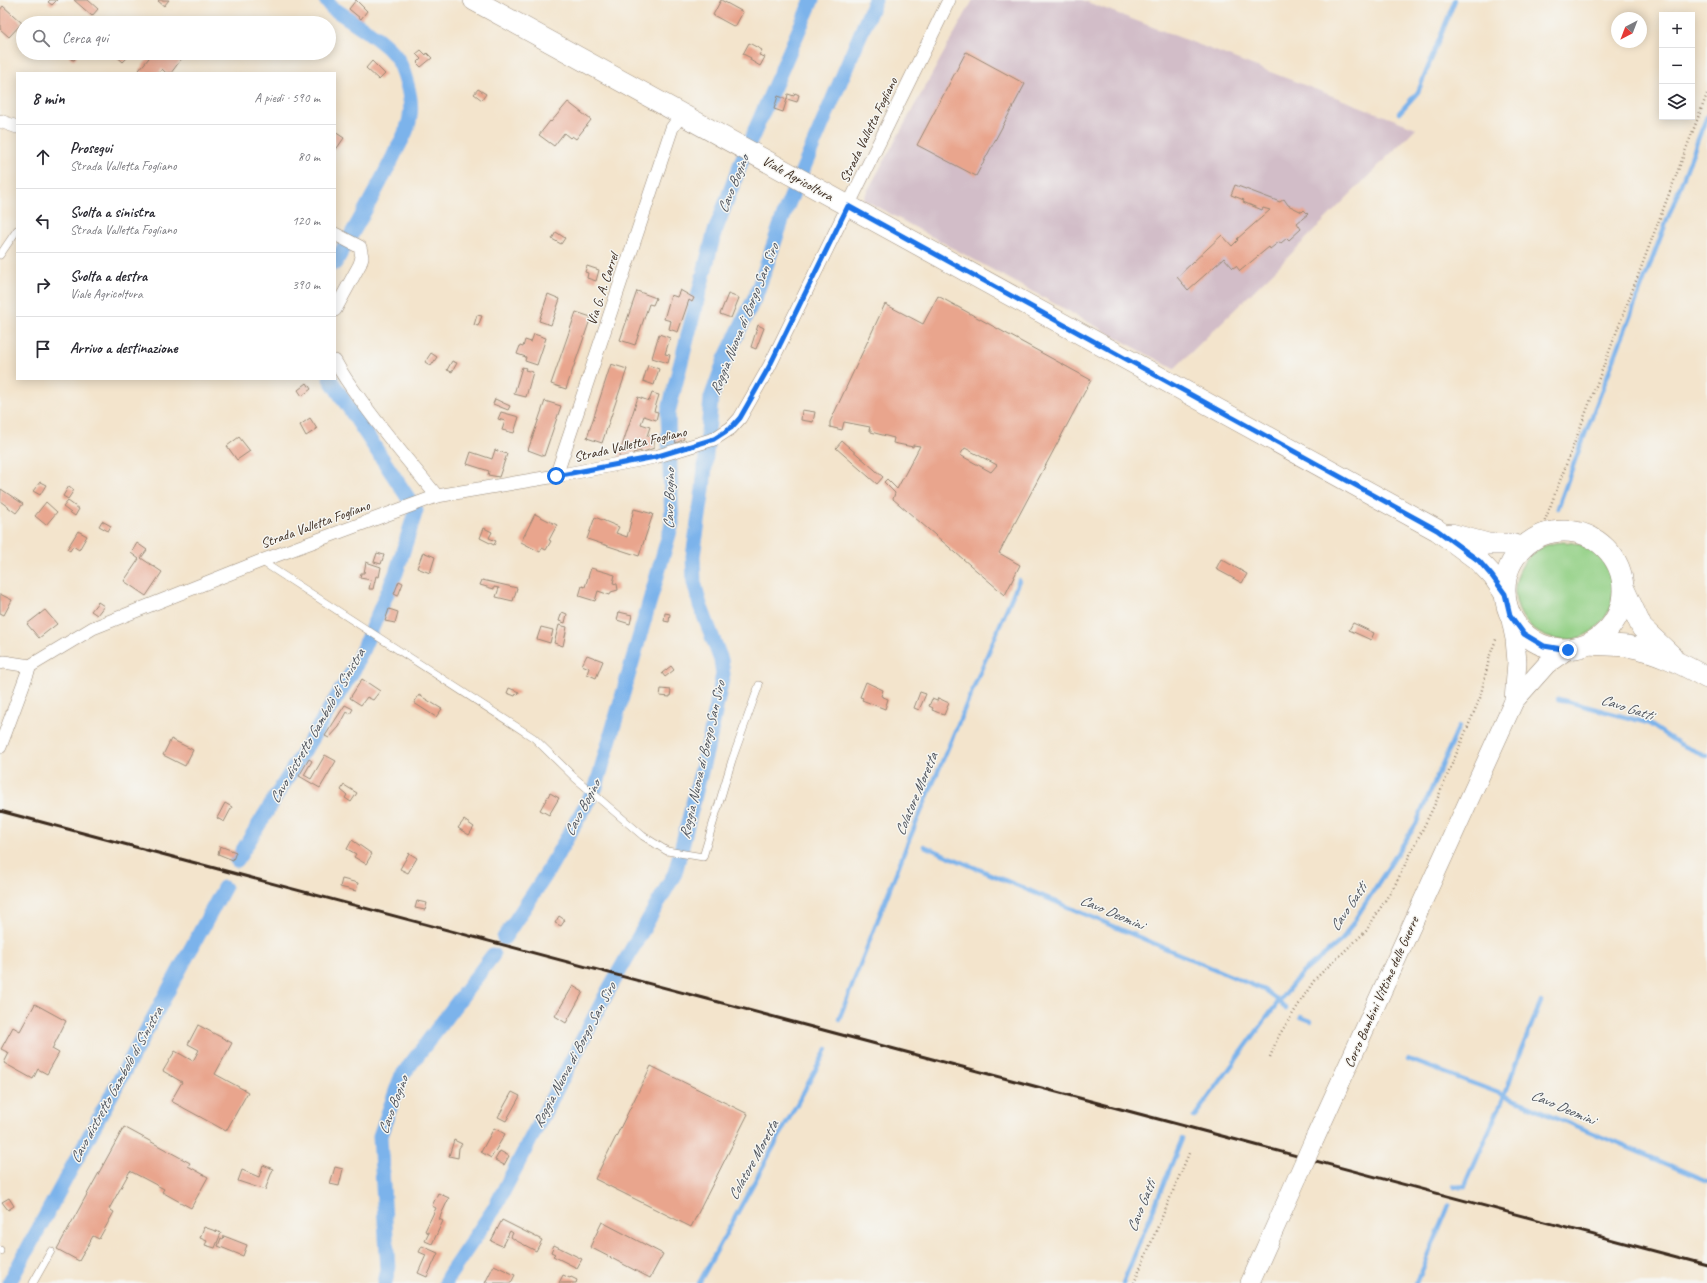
<!DOCTYPE html>
<html lang="it">
<head>
<meta charset="utf-8">
<style>
	body { margin:0; font-family:Caveat,sans-serif; background:#f2f2f3; color:#2b2b33 }
	.controls { position:absolute; right:12px; top:12px; display:grid; overflow:hidden; border-radius:0px; box-shadow:0 2px 10px #0003 }
	.controls button { width:36px; height:36px; display:grid; place-items:center; padding:0; border:0; border-bottom:1px solid #e1e1e2; background:#fff; color:#2b2b33; font:20px sans-serif }
	.compass { position:absolute; left:1611px; top:12px; width:36px; height:36px; border-radius:50%; background:#fff; box-shadow:0 2px 10px #0003; rotate:222deg }
	.stop { position:absolute; width:12px; height:12px; margin:-9px; border:3px solid #1a73e8; border-radius:50%; background:#fff }
	.stop.end { background:#1a73e8; border-color:#fff; box-shadow:0 1px 4px #0008 }
	.list { margin:0; padding:0; list-style:none }
	h2 { display:flex; justify-content:space-between; align-items:center; height:52px; margin:0; padding:0 16px; font-size:17px }
	h2 small { font-size:13px; font-weight:400; color:#7c7c81 }
	.list li { display:grid; grid-template-columns:26px 1fr auto; gap:12px; align-items:center; box-sizing:border-box; height:64px; padding:0 16px; border-top:1px solid #e1e1e2 }
	.list b { display:block; font-size:15px; white-space:nowrap }
	.list p { margin:0; font-size:13px; white-space:nowrap; color:#7c7c81 }
	.list em { font-size:13px; font-style:normal; color:#7c7c81 }
	.icon { flex:none; width:22px; height:22px; fill:none; stroke:currentColor; stroke-width:2; stroke-linecap:round; stroke-linejoin:round }
	.map { position:relative; flex:none; width:1707px; height:1283px; overflow:hidden }
	.search { position:absolute; background:#fff; box-shadow:0 2px 10px #0003; left:16px; top:16px; width:320px; height:44px; display:flex; align-items:center; gap:10px; box-sizing:border-box; padding:0 14px; border-radius:22px; color:#7c7c81; font-size:15px }
	.panel { position:absolute; background:#fff; box-shadow:0 2px 10px #0003; left:16px; top:72px; width:320px; height:308px; border-radius:0px }
	.map>svg:first-child { display:block }
</style>
</head>
<body>
<div class="map">
<svg width="1707" height="1283" viewBox="0 0 1707 1283">
	<rect width="100%" height="100%" fill="#f6f6f2"/>
	<filter id="ink" filterUnits="userSpaceOnUse"><feTurbulence type="fractalNoise" baseFrequency=".025" numOctaves="2"/><feDisplacementMap in="SourceGraphic" scale="8" xChannelSelector="R" yChannelSelector="G"/><feConvolveMatrix kernelMatrix="1 2 1 2 8 2 1 2 1" color-interpolation-filters="sRGB"/></filter>
	<filter id="wash" filterUnits="userSpaceOnUse"><feTurbulence type="fractalNoise" baseFrequency=".012" numOctaves="4" result="noise"/><feDisplacementMap in="SourceGraphic" scale="16" xChannelSelector="R" yChannelSelector="G"/><feGaussianBlur stdDeviation="0.9" result="paint"/><feColorMatrix in="noise" values="0 0 0 0 0 0 0 0 0 0 0 0 0 0 0 0 0 1.4 0 .05"/><feComposite in="paint" operator="in"/></filter>
	<g filter="url(#wash)">
		<rect width="100%" height="100%" fill="#f3e4cc"/>
		<path fill="#d2bdc8" d="M973 0H1082L1416 128 1278 267 1174 369 863 199Z"/>
		<circle fill="#93d085" stroke="#677d52" cx="1564" cy="591" r="49"/>
		<g fill="none" stroke-linecap="round" stroke-linejoin="round">
			<g stroke="#7cb3eb" stroke-width="4.5">
				<path d="M1399 113 1418 92 1455 0"/>
				<path d="M1558 508 1574 463 1707 116"/>
				<path d="M1558 699 1648 723 1679 744 1707 756"/>
				<path d="M924 846 1264 990 1279 1001 1286 1009"/>
				<path d="M1301 1017 1311 1021"/>
				<path d="M839 1019 908 842 1019 580"/>
				<path d="M1408 1059 1496 1092 1707 1181"/>
				<path d="M1194 1117 1279 1001 1301 974 1342 940 1416 824 1459 726"/>
				<path d="M1454 1187 1465 1186 1506 1092 1515 1065 1541 1002"/>
				<path d="M699 1283 827 1049"/>
				<path d="M1123 1283 1182 1139"/>
				<path d="M1417 1283 1449 1205"/>
			</g>
			<g stroke="#7cb3eb" stroke-width="15">
				<path d="M326 0 331 7C350 20 378 36 393 53 404 65 413 100 410 116 409 129 401 141 395 153 377 190 356 227 335 263"/>
				<path d="M237 860 354 669 396 573 416 510 330 379"/>
				<path d="M504 938 545 876 596 787 672 524 668 413 714 234 742 160 812 0"/>
				<path d="M9 1283 224 888"/>
				<path d="M385 1283 388 1270 380 1136 401 1077 493 955"/>
				<path d="M446 1283 448 1277 494 1209 608 991 675 873 710 737 723 674 721 660 700 605 694 582 693 556 703 489 711 398 725 359 756 295 786 209 875 0"/>
			</g>
		</g>
		<g id="blocks">
			<g fill="#e9a58d" fill-rule="evenodd">
				<path d="M50 0H57L52 5 48 2Z"/>
				<path d="M74 0H88L98 9 92 16Z"/>
				<path d="M159 0H169L164 6 158 1Z"/>
				<path d="M356 0 367 11 361 19 349 9Z"/>
				<path d="M721 0 743 12 735 27 713 15Z"/>
				<path d="M3 6 22 23 9 37 0 29V10Z"/>
				<path d="M749 43 762 50 759 55 765 57 760 66 750 60 751 58 743 54Z"/>
				<path d="M421 50 426 55 427 53 432 58 421 67 417 63 421 59 416 54Z"/>
				<path d="M966 52 1025 84 976 176 917 145Z"/>
				<path d="M68 53H77L75 55 77 57 74 60 71 59Z"/>
				<path d="M113 53H127L130 55 123 62Z"/>
				<path d="M144 53H166L169 56 172 53 185 54 171 73H166L162 69 159 73H142L139 70 149 58Z"/>
				<path d="M372 61 385 74 379 80 366 68Z"/>
				<path d="M478 89 486 94 482 100 474 94Z"/>
				<path d="M795 93 799 95 797 102 787 99 783 112 774 109 778 96 787 99 788 94 794 96Z"/>
				<path d="M568 102 591 120 576 139 572 136 570 138 564 133 554 146 539 135 550 121 551 122Z"/>
				<path d="M335 132 344 138 335 151Z"/>
				<path d="M1235 185 1280 202 1284 199 1288 205 1302 212 1304 210 1308 214 1297 223 1301 229 1289 240 1287 238 1281 243 1279 242 1270 249 1269 247 1240 271 1236 266 1233 268 1224 258 1188 290 1177 277 1222 235 1232 246 1238 240 1237 239 1270 210 1263 208 1262 210 1243 202 1244 200 1231 195Z"/>
				<path d="M556 232 565 238 561 244 552 239Z"/>
				<path d="M587 266 599 270 596 281 587 278 588 273 585 272Z"/>
				<path d="M680 290 694 298 692 302 689 300 678 332 669 329 671 321 664 319 671 295 677 297Z"/>
				<path d="M637 291 656 298 653 305 649 304 635 345 620 340Z"/>
				<path d="M548 294 560 299 551 325 539 321Z"/>
				<path d="M728 294 739 298 731 318 720 314Z"/>
				<path d="M938 296 1091 380 999 553 1020 565 1005 595 893 499 895 493 884 482 887 479 897 489 920 446 913 445V447L893 443 894 438 871 432V430H869L870 427 844 422 842 430 830 427V422L885 304 923 324ZM965 448 997 465 991 472 960 455Z"/>
				<path d="M576 312 591 317 566 389 551 384Z"/>
				<path d="M477 315 482 316 478 326 474 325Z"/>
				<path d="M758 325 764 328 756 349 751 347Z"/>
				<path d="M534 334 546 338 537 365 525 361 526 357 517 354 520 346 523 347 525 340 531 342Z"/>
				<path d="M659 334 670 338 665 354 670 355 668 363 652 358Z"/>
				<path d="M431 353 437 357 431 366 425 362Z"/>
				<path d="M452 361 457 363 452 372 447 370Z"/>
				<path d="M611 364 627 369 602 443 587 438Z"/>
				<path d="M648 365 659 369 654 385 643 381Z"/>
				<path d="M522 367 526 368 525 370 533 372 526 397 514 394Z"/>
				<path d="M307 383 311 389 302 396 298 390Z"/>
				<path d="M652 393 659 395 654 411 658 412 656 420 644 416 641 424 650 427 647 436 654 435V448L641 453V451L633 453 634 458 620 460 619 455 638 397 649 401Z"/>
				<path d="M495 399 510 406 508 410 493 404Z"/>
				<path d="M545 401 561 406 544 456 528 450Z"/>
				<path d="M802 410 815 412 813 422 801 420Z"/>
				<path d="M501 412 519 417 514 433 502 430 505 421 498 419Z"/>
				<path d="M310 418 317 429 306 436 300 425Z"/>
				<path d="M682 434 684 439 676 443 674 437Z"/>
				<path d="M239 437 250 451 237 460 227 446Z"/>
				<path d="M842 441 883 477 877 484 836 448Z"/>
				<path d="M495 450 507 454 499 477 488 475 489 471 467 464 471 452 492 459Z"/>
				<path d="M40 482 46 485 40 495 33 491Z"/>
				<path d="M69 486 74 490 68 499 63 496Z"/>
				<path d="M1 489 23 504 16 513 0 501Z"/>
				<path d="M68 501 79 509 75 516 63 507Z"/>
				<path d="M46 502 57 512 46 525 35 516Z"/>
				<path d="M634 509 653 514 639 556 587 539 595 517 619 527 616 533 627 537Z"/>
				<path d="M535 514 557 525 549 540 551 541 546 550 542 548 540 552 521 542Z"/>
				<path d="M102 521 111 526 108 531 99 526Z"/>
				<path d="M484 528 492 532 489 538 496 541 494 545 480 538Z"/>
				<path d="M78 531 87 536 79 550 73 546 70 551 67 549Z"/>
				<path d="M137 543 147 550 141 558 162 572 146 596 124 581 139 559 131 553Z"/>
				<path d="M423 552 435 557 430 573 417 568Z"/>
				<path d="M377 553 384 555 381 564 374 562Z"/>
				<path d="M1221 559 1247 574 1242 583 1216 569Z"/>
				<path d="M366 562 381 567 379 577 376 576 373 589H369L371 580 360 578 361 573H364Z"/>
				<path d="M591 568 615 575 613 583 617 584 618 590 611 592 610 595 598 591 595 601 579 596 582 586 585 587Z"/>
				<path d="M482 580 517 588 513 601 496 597 499 588 494 587V589L480 585Z"/>
				<path d="M399 581 403 583 398 596 394 594Z"/>
				<path d="M0 594 12 600 4 615 0 613Z"/>
				<path d="M98 602 104 606 97 615 91 611Z"/>
				<path d="M389 609 398 612 395 623 385 621Z"/>
				<path d="M45 610 57 624 39 638 27 624Z"/>
				<path d="M562 612 567 614 565 623 559 621Z"/>
				<path d="M619 612 632 615 630 624 617 620Z"/>
				<path d="M665 613 670 614 669 622 664 621Z"/>
				<path d="M1353 623 1374 633 1371 640 1349 630Z"/>
				<path d="M559 625 567 627 563 646 554 643Z"/>
				<path d="M541 627 553 630 550 643 537 639Z"/>
				<path d="M587 655 603 661 596 678 587 674 589 668 582 665Z"/>
				<path d="M671 666 674 670 665 677 662 673Z"/>
				<path d="M362 679 380 691 373 700 367 697 361 705 350 698Z"/>
				<path d="M866 682 883 690 881 696 888 699 885 709 862 700 863 698 860 697Z"/>
				<path d="M509 688 519 692 518 695 516 694 515 696 507 693Z"/>
				<path d="M661 689 671 690 670 697 660 696Z"/>
				<path d="M920 692 926 694 919 710 914 708Z"/>
				<path d="M419 695 442 709 436 717 414 703Z"/>
				<path d="M938 698 949 703 944 715 932 710 933 708 929 706 932 699 937 701Z"/>
				<path d="M345 705 353 709 350 714 347 712 339 727 329 738 325 736Z"/>
				<path d="M171 739 193 750 185 766 163 755Z"/>
				<path d="M325 755 336 761 320 788 299 776 309 759 312 761 304 775 311 779Z"/>
				<path d="M344 785 357 793 351 802 345 798 347 795 341 790Z"/>
				<path d="M550 793 559 798 549 815 540 810Z"/>
				<path d="M225 803 232 807 224 822 217 818Z"/>
				<path d="M464 820 474 827 469 835 458 828Z"/>
				<path d="M352 840 372 854 366 864 354 857 356 854 347 849Z"/>
				<path d="M220 846 236 852 233 860 218 854Z"/>
				<path d="M409 853 417 858 408 873 400 869Z"/>
				<path d="M342 879 358 883 356 891 340 887Z"/>
				<path d="M417 901 427 903 425 910 415 908Z"/>
				<path d="M559 916 565 920 561 926 555 923Z"/>
				<path d="M573 986 583 992 566 1023 555 1016Z"/>
				<path d="M35 1004 66 1021 52 1049 59 1053 47 1074 38 1069 33 1079 4 1063 9 1053 1 1049 13 1027 20 1031Z"/>
				<path d="M198 1025 232 1043 215 1074 248 1092 226 1131 171 1101 182 1082 163 1071 175 1051 193 1061 199 1050 188 1044Z"/>
				<path d="M651 1066 748 1114 691 1227 595 1179Z"/>
				<path d="M512 1092 520 1096 506 1121 498 1117Z"/>
				<path d="M124 1127 190 1163 188 1166 208 1177 191 1208 162 1192 164 1189 130 1171 109 1209 114 1212 99 1239 93 1236 79 1261 57 1249Z"/>
				<path d="M494 1128 505 1134 491 1158 481 1152Z"/>
				<path d="M454 1140 462 1144 459 1148 458 1158 449 1156Z"/>
				<path d="M500 1151 509 1156 504 1165 495 1160Z"/>
				<path d="M263 1165 273 1169 265 1190 238 1181 242 1170 259 1177Z"/>
				<path d="M335 1167 343 1169 339 1186 330 1184Z"/>
				<path d="M438 1193 449 1198 439 1219 443 1221 432 1244 425 1241 429 1233 425 1231 436 1208 432 1206Z"/>
				<path d="M9 1198 14 1206 8 1210 2 1202Z"/>
				<path d="M502 1220 542 1240 536 1251 515 1240 511 1237 513 1233 510 1231 502 1246 491 1241Z"/>
				<path d="M602 1222 663 1254 650 1278 590 1247Z"/>
				<path d="M204 1227 221 1233 215 1248 205 1245 207 1241 200 1238Z"/>
				<path d="M224 1236 247 1245 243 1256 218 1246 221 1238 223 1239Z"/>
				<path d="M554 1245 582 1259 577 1268 553 1256 555 1254 551 1252Z"/>
				<path d="M422 1246 438 1253 427 1277 418 1273 426 1255 419 1252Z"/>
				<path d="M494 1265 515 1275 511 1283H485Z"/>
				<path d="M563 1275 570 1278 571 1277 577 1280 576 1283H559Z"/>
			</g>
		</g>
	</g>
	<g filter="url(#ink)">
		<use href="#blocks" fill-opacity="0" stroke="#978775" stroke-width="1"/>
		<g fill="none" stroke-linecap="round" stroke-linejoin="round">
			<defs>
				<g id="service">
					<path d="M0 255 17 230"/>
					<path d="M261 561 534 738 575 778 643 836 667 851 703 857 732 760 759 685"/>
					<path d="M0 1251V1250"/>
					<path d="M33 1283 51 1251"/>
				</g>
				<g id="minor">
					<path d="M0 121 17 127"/>
					<path d="M335 234 360 247 362 257 360 264 335 310"/>
					<path d="M335 361C342 374 351 387 360 399 384 433 411 464 437 496"/>
					<path d="M556 476 672 128 682 114"/>
					<path d="M0 663 4 662 30 666"/>
					<path d="M0 747 30 666 93 628 261 561 437 496 556 476 655 457 714 439 731 428 740 418 769 367 949 0"/>
				</g>
				<g id="secondary">
					<path d="M1510 615 1515 639 1517 662 1514 701"/>
					<path d="M1315 1138 1514 701 1547 664 1568 649"/>
					<path d="M1250 1283 1298 1176"/>
				</g>
				<g id="primary">
					<path d="M474 0 1437 530 1479 561 1493 576 1505 594"/>
					<circle cx="1564" cy="590" r="59"/>
					<path d="M1451 534 1488 544H1510L1523 547"/>
					<path d="M1624 589 1642 628 1672 656"/>
					<path d="M1589 644C1602 645 1614 645 1627 646 1655 650 1682 664 1707 678"/>
				</g>
			</defs>
			<use href="#service" stroke="#978775" stroke-width="8"/>
			<use href="#minor" stroke="#978775" stroke-width="14"/>
			<use href="#secondary" stroke="#978775" stroke-width="20"/>
			<use href="#primary" stroke="#978775" stroke-width="22"/>
			<g stroke="#978775" stroke-width="2.5" stroke-dasharray="1 3" stroke-linecap="butt">
				<path d="M1539 536 1707 94"/>
				<path d="M1270 1057 1278 1037 1315 979 1366 931 1396 883 1436 802 1480 698 1490 655 1497 637"/>
				<path d="M1134 1283 1190 1151"/>
			</g>
			<use href="#service" stroke="#fff" stroke-width="7"/>
			<use href="#minor" stroke="#fff" stroke-width="13"/>
			<use href="#secondary" stroke="#fff" stroke-width="19"/>
			<use href="#primary" stroke="#fff" stroke-width="21"/>
			<path stroke="#3b2a1e" stroke-width="3" d="M0 811 1707 1265"/>
			<defs>
				<path id="secondary-bridge" d="M1298 1176 1315 1138"/>
			</defs>
			<use href="#secondary-bridge" stroke="#978775" stroke-width="20" stroke-linecap="butt"/>
			<use href="#secondary-bridge" stroke="#fff" stroke-width="19"/>
		</g>
	</g>
	<g fill="none" stroke-linecap="round" stroke-linejoin="round" filter="url(#ink)">
		<path stroke="#1a73e8" stroke-width="5" d="M556 476 655 457 714 439 731 428 740 418 769 367 848 206 1437 530 1479 561 1492 576 1505 594 1510 615 1524 634 1544 646 1568 650"/>
	</g>
	<g text-anchor="middle" stroke-width="3" stroke-linejoin="round" paint-order="stroke">
		<g font-size="14" fill="#3b2a1e" stroke="#f6f6f2">
			<text transform="translate(868 130) rotate(-64)" y="5">Strada Valletta Fogliano</text>
			<text transform="translate(798 178) rotate(29)" y="5">Viale Agricoltura</text>
			<text transform="translate(602 289) rotate(-72)" y="5">Via G. A. Carrel</text>
			<text transform="translate(630 444) rotate(-13)" y="5">Strada Valletta Fogliano</text>
			<text transform="translate(315 524) rotate(-20)" y="5">Strada Valletta Fogliano</text>
			<text transform="translate(1381 992) rotate(-66)" y="5">Corso Bambini Vittime delle Guerre</text>
		</g>
		<g font-size="15" font-style="italic" fill="#4e535c" stroke="#f6f6f2">
			<text transform="translate(733 184) rotate(-68)" y="5">Cavo Bogino</text>
			<text transform="translate(744 319) rotate(-68)" y="5">Roggia Nuova di Borgo San Siro</text>
			<text transform="translate(669 499) rotate(-89)" y="5">Cavo Bogino</text>
			<text transform="translate(1627 707) rotate(18)" y="5">Cavo Gatti</text>
			<text transform="translate(317 726) rotate(-60)" y="5">Cavo distretto Gambolò di Sinistra</text>
			<text transform="translate(702 760) rotate(-77)" y="5">Roggia Nuova di Borgo San Siro</text>
			<text transform="translate(916 794) rotate(-67)" y="5">Colatore Moretta</text>
			<text transform="translate(582 808) rotate(-62)" y="5">Cavo Bogino</text>
			<text transform="translate(1348 907) rotate(-56)" y="5">Cavo Gatti</text>
			<text transform="translate(1112 912) rotate(23)" y="5">Cavo Deomini</text>
			<text transform="translate(574 1055) rotate(-62)" y="5">Roggia Nuova di Borgo San Siro</text>
			<text transform="translate(116 1085) rotate(-61)" y="5">Cavo distretto Gambolò di Sinistra</text>
			<text transform="translate(393 1105) rotate(-69)" y="5">Cavo Bogino</text>
			<text transform="translate(1563 1107) rotate(23)" y="5">Cavo Deomini</text>
			<text transform="translate(753 1160) rotate(-61)" y="5">Colatore Moretta</text>
			<text transform="translate(1141 1206) rotate(-68)" y="5">Cavo Gatti</text>
		</g>
	</g>
</svg>
<div class="controls">
<button>+</button>
<button>−</button>
<button><svg class="icon" aria-label="layers" viewBox="0 0 24 24"><path d="M12 4l9 5-9 5-9-5zM3 14l9 5 9-5"/></svg></button>
</div>
<svg class="compass" viewBox="-18 -18 36 36"><path d="M0-13l5 13h-10z" fill="#e53935"/><path d="M0 13l5-13h-10z" fill="#7c7c81"/></svg>
<div class="stop" style="left:556px;top:476px"></div>
<div class="stop end" style="left:1568px;top:650px"></div>
<div class="search"><svg class="icon" aria-label="search" viewBox="0 0 24 24"><circle cx="10" cy="10" r="6"/><path d="M15 15l6 6"/></svg>Cerca qui</div>
<section class="panel">
<h2>8 min<small>A piedi · 590 m</small></h2>
<ul class="list">
<li><svg class="icon" aria-label="ahead" viewBox="0 0 24 24"><path d="M12 20V5M6 11l6-6 6 6"/></svg><div><b>Prosegui</b><p>Strada Valletta Fogliano</p></div><em>80 m</em></li>
<li><svg class="icon" aria-label="left" viewBox="0 0 24 24"><path d="M17 20v-9H6M10 6l-5 5 5 5"/></svg><div><b>Svolta a sinistra</b><p>Strada Valletta Fogliano</p></div><em>120 m</em></li>
<li><svg class="icon" aria-label="right" viewBox="0 0 24 24"><path d="M7 20v-9h11M14 6l5 5-5 5"/></svg><div><b>Svolta a destra</b><p>Viale Agricoltura</p></div><em>390 m</em></li>
<li><svg class="icon" aria-label="arrive" viewBox="0 0 24 24"><path d="M6 21V4h12l-3 4 3 4H6"/></svg><div><b>Arrivo a destinazione</b></div></li>
</ul>
</section>
</div>
</body>
</html>
